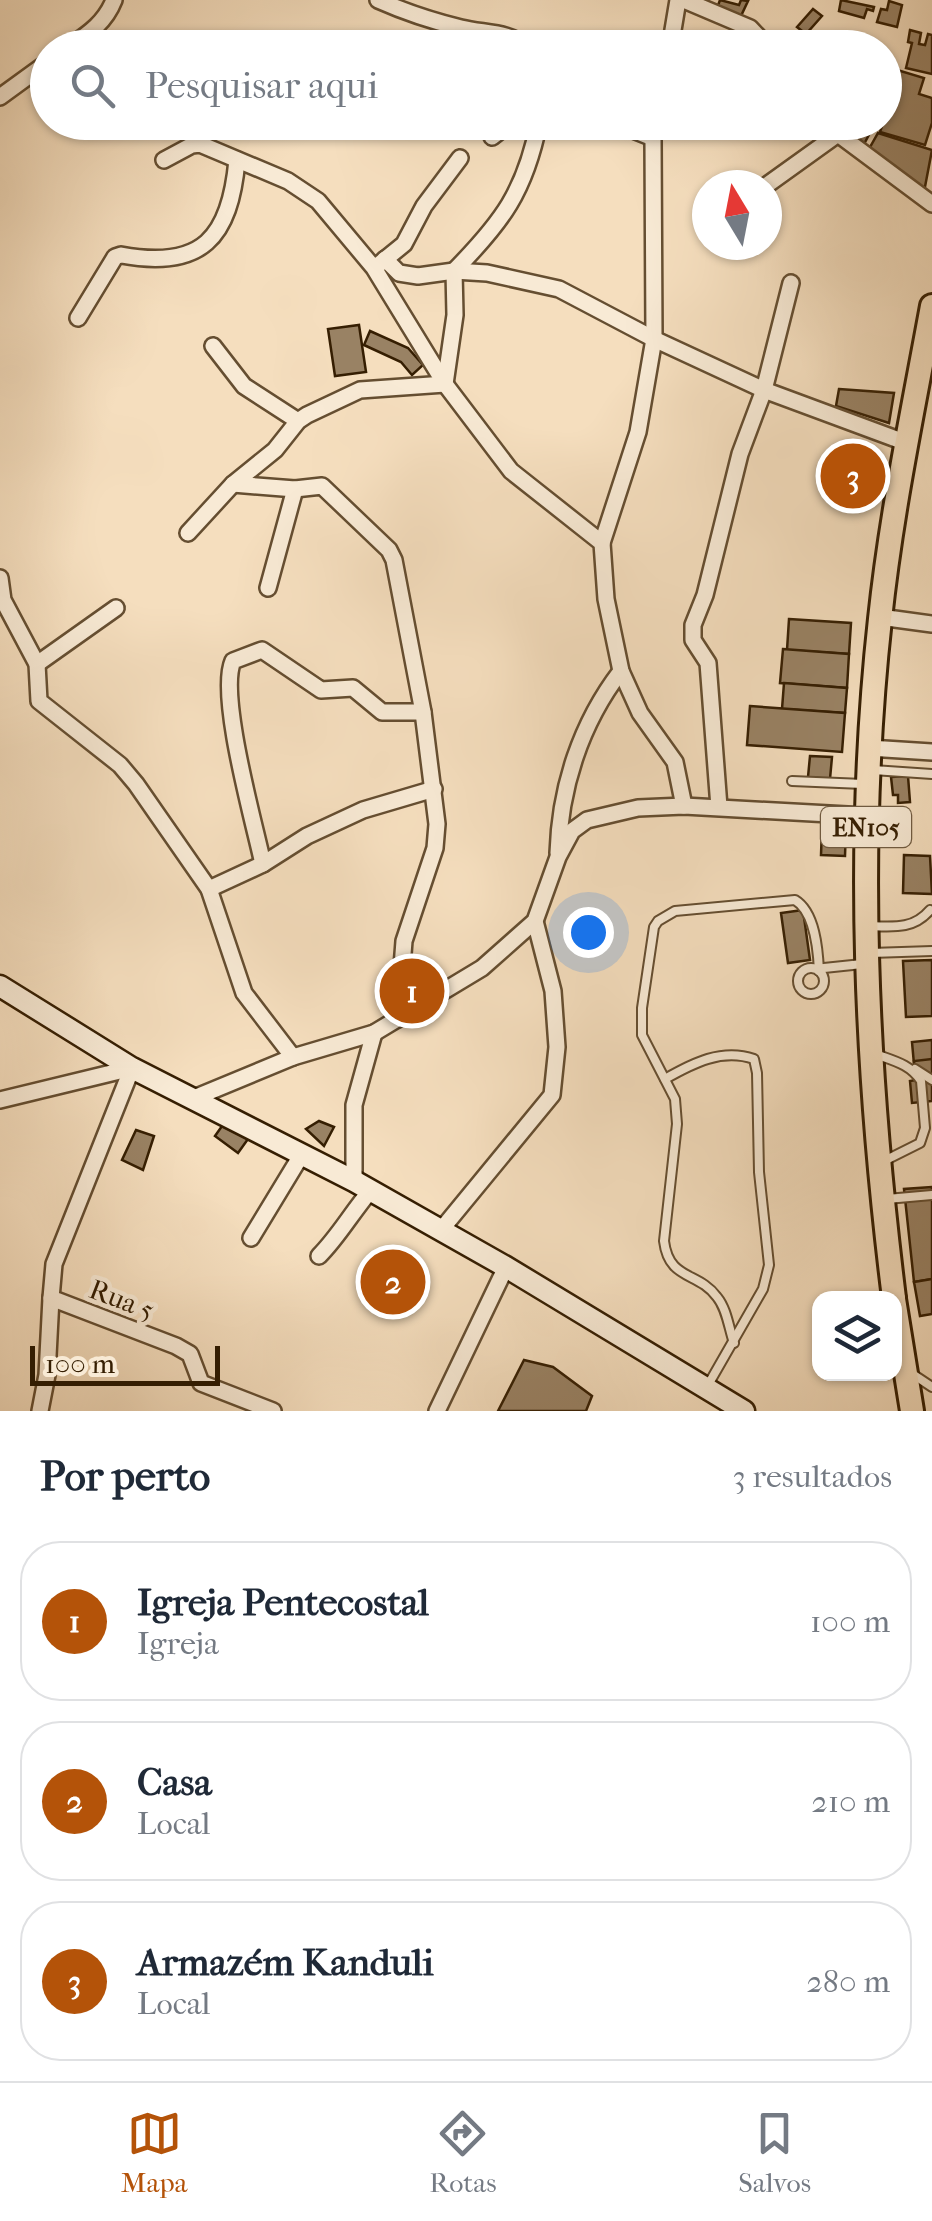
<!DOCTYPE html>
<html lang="pt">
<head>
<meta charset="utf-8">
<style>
	body { margin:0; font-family:"IM FELL French Canon",serif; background:#f6f6f7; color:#1f2937 }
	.controls { position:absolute; right:30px; bottom:30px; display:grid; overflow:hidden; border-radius:20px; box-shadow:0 2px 8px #0004 }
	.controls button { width:90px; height:90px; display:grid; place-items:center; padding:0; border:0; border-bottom:2px solid #e0e1e3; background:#fff; color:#1f2937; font:50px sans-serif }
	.compass { position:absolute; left:692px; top:170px; width:90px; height:90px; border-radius:50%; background:#fff; box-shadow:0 2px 8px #0004; rotate:350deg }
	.scale { position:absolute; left:30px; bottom:25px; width:190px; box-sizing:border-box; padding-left:10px; border:5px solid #351e02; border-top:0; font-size:28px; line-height:35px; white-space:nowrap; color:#351e02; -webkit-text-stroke:8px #f8ead5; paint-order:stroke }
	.you { position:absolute; left:588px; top:932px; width:35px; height:35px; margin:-25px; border:8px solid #fff; border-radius:50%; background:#1a73e8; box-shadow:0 0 0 15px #1a73e833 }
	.badge { display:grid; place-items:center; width:65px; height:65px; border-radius:50%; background:#b45309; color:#fff; font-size:32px; font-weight:700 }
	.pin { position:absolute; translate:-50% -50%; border:5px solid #fff; box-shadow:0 2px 10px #0006 }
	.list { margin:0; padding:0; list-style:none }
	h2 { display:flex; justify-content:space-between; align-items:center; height:130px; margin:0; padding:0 40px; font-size:42px }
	h2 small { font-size:32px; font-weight:400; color:#747a83 }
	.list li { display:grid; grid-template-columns:65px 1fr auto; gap:30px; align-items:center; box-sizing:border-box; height:160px; margin:0 20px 20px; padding:0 20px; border:2px solid #e0e1e3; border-radius:40px }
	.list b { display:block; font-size:38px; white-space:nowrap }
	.list p { margin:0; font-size:32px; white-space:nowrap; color:#747a83 }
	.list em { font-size:32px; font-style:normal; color:#747a83 }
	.icon { flex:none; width:55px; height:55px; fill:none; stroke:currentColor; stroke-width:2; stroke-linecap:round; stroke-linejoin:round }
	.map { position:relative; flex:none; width:932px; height:1411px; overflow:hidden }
	.search { position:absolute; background:#fff; box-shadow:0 2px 8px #0004; left:30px; right:30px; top:30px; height:110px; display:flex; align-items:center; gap:25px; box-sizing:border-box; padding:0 35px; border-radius:55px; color:#747a83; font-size:38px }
	.sheet { height:670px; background:#fff }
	nav { display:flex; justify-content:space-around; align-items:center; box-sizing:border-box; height:140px; border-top:2px solid #e0e1e3; background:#fff; font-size:28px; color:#747a83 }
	nav a { display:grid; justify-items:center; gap:5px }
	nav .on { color:#b45309 }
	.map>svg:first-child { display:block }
</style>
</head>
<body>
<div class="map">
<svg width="932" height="1411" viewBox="0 0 932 1411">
	<rect width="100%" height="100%" fill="#f5debe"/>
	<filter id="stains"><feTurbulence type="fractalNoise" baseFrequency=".002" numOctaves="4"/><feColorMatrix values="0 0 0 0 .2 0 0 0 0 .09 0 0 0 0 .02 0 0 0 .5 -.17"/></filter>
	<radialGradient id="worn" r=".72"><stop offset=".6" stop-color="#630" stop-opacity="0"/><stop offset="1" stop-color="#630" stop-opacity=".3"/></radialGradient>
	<g fill="#998264" stroke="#351e02" stroke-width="2.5">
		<path d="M720 0 739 5 741 0 748 1 740 18 717 8Z"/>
		<path d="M841 0 874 7 873 11 867 9 864 18 839 11Z"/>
		<path d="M889 1 902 5 897 27 877 22 881 9 887 10Z"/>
		<path d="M813 9 822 16 806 34 797 27Z"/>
		<path d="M910 30 921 33 919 44 925 45 928 34 932 35V74L906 68 912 43 908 42Z"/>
		<path d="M884 66 924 78 919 94 932 98V123L925 145 880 132 885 117Z"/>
		<path d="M853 122H869L866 129 871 131 864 144 846 135Z"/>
		<path d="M878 133 932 150 924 192 869 149Z"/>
		<path d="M359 325 366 372 335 376 328 329Z"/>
		<path d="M370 331 408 348 423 365 412 375 401 362 364 345Z"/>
		<path d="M839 389 894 393 889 423 836 406Z"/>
		<path d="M830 455 883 465 877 497 824 487Z"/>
		<path d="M789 619 851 623 849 654 787 650Z"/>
		<path d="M783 649 849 654 847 688 780 683Z"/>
		<path d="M784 683 847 688 845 713 782 709Z"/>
		<path d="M750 706 845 713 842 752 747 745Z"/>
		<path d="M810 756 832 757 830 779 808 777Z"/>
		<path d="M908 776 910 802 898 803V795H893L891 777Z"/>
		<path d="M822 827H846L845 856 821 855Z"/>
		<path d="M904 855 930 856 932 894 903 893Z"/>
		<path d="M803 910 810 960 788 963 781 913Z"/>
		<path d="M932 960V1016L906 1017 903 961Z"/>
		<path d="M932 1040V1062L914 1064 912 1042Z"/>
		<path d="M932 1059V1101L912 1103 910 1081 916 1080 914 1061Z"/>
		<path d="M319 1121 334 1127 324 1146 306 1129Z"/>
		<path d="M222 1126 248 1139 238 1153 215 1136Z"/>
		<path d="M136 1130 154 1136 143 1170 122 1160Z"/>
		<path d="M932 1187V1279L914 1282 904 1189Z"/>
		<path d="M386 1270 405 1273 400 1296 382 1291Z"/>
		<path d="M932 1279V1314L920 1316 914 1282Z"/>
		<path d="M524 1360 553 1367 592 1396 586 1411H498Z"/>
	</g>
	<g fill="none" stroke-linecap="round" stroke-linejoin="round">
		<defs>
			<g id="lane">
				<path d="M873 770 932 774"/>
				<path d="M792 781 863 784"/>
				<path d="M870 926C895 927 914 929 930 910"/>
				<path d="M871 953 932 951"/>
				<circle cx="811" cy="981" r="13"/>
				<path d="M878 1055C895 1061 911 1065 921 1081L925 1128 920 1143 884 1161"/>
				<path d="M915 1069 932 1080"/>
				<path d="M665 1079C693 1063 722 1048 754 1059L757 1073 759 1172 769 1265 763 1289 708 1385"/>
				<path d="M887 1199 932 1195"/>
				<path d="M734 1343C729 1329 727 1309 717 1297 698 1271 669 1281 664 1241L677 1124 675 1099 642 1035V1008L654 927 658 921 675 911 795 900C815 912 818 949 819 971L824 968 862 964"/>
				<path d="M911 1373 932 1387"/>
			</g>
			<g id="street">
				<path d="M378 0C405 12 432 21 461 28 486 34 508 31 529 48"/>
				<path d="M684 0 750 28 769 48"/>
				<path d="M68 48C88 34 105 23 114 0"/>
				<path d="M670 48 678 0"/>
				<path d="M0 97 48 62"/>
				<path d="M613 122 653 138"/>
				<path d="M829 122 838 134 932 204"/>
				<path d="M492 137 505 127 521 122"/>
				<path d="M164 160 192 145 200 144 288 181 318 201 374 268 445 384 511 471 602 543 606 599 621 671 640 713 675 762 684 806"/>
				<path d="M767 185 838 134"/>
				<path d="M385 259 399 273 418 276 454 271 487 273 559 289 654 339 764 390 907 443"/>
				<path d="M377 266 404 244 424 206 460 158"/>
				<path d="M78 318 115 257 121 255C202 270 230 238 237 160"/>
				<path d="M213 346 244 386 298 421"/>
				<path d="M233 484 295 489 322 486 389 550 394 560 423 712 437 824 435 848 404 941 398 1019"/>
				<path d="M188 533 233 484 275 450 298 421 307 415 360 390 445 384 455 315 454 271C502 222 525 192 539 122"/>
				<path d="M602 543 638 432 654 339 653 138 656 122"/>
				<path d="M0 578 3 600 37 664 39 701 120 765 136 784 209 889 244 993 293 1057"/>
				<path d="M268 588 295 489"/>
				<path d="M880 617 932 624"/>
				<path d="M37 664 116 608"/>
				<path d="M869 748 932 752"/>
				<path d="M719 807 708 663 693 640V625L705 595 740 454 764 390 791 283"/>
				<path d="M558 853C560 787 581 723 621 671"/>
				<path d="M263 864C254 822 218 695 233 661L262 650 321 690 353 688 382 712H423"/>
				<path d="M209 889 263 864 307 836 363 810 434 789"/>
				<path d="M132 1068 54 1264 51 1298 176 1346 190 1354 201 1383 273 1411"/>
				<path d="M194 1098 293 1057 374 1033 482 968 535 921 558 857 572 831 587 820 638 808 684 806 866 816"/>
				<path d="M0 1100 132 1068"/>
				<path d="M354 1181V1105L374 1033"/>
				<path d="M441 1230 552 1095 557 1047 553 991 535 921"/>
				<path d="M251 1238 302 1154"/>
				<path d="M319 1256C339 1236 352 1212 371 1190"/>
				<path d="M40 1411 47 1375 51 1298"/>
				<path d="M437 1411 506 1267"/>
			</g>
			<path id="secondary" d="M0 986 132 1068 354 1181 506 1267 744 1411"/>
			<g id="primary">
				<path d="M894 1298C866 1073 855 846 880 619 891 514 913 410 932 306"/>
				<path d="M894 1299 912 1411"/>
			</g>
		</defs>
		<use href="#lane" stroke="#654e31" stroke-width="12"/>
		<use href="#street" stroke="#654e31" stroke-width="20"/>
		<use href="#secondary" stroke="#351e02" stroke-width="25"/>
		<use href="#primary" stroke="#351e02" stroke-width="28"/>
		<use href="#lane" stroke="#f8ead5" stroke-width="8"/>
		<use href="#street" stroke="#f8ead5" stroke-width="15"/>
		<use href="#secondary" stroke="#f8ead5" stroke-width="20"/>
		<use href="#primary" stroke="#f5debe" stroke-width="22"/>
	</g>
	<g text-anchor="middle" stroke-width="9" stroke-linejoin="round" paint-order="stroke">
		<rect fill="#f8ead5" stroke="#705b41" stroke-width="2.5" x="821" y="807" width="90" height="40" rx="8"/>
		<g font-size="25" font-weight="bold" fill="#351e02">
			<text x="866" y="836">EN105</text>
		</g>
		<g font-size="28" fill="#351e02" stroke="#f8ead5">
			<text transform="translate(122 1299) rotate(21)" y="10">Rua 5</text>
		</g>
	</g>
	<rect width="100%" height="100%" filter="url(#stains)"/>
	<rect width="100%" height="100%" fill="url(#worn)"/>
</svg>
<div class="controls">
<button><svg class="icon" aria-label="layers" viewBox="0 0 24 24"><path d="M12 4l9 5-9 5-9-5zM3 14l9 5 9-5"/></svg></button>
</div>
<svg class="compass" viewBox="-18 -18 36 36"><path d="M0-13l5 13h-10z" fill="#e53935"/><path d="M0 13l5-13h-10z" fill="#747a83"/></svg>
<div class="scale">100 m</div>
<div class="you"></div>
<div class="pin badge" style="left:412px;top:991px">1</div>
<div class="pin badge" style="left:393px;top:1282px">2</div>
<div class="pin badge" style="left:853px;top:476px">3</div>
<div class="search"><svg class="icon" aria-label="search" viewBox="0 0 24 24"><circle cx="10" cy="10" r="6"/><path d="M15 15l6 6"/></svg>Pesquisar aqui</div>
</div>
<section class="sheet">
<h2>Por perto<small>3 resultados</small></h2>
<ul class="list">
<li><span class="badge">1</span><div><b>Igreja Pentecostal</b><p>Igreja</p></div><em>100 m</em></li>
<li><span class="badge">2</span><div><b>Casa</b><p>Local</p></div><em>210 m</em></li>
<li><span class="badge">3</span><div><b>Armazém Kanduli</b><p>Local</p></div><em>280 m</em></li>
</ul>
</section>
<nav>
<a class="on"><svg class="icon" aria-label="map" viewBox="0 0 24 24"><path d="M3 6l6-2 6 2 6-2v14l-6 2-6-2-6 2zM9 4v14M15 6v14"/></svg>Mapa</a>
<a><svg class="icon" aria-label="directions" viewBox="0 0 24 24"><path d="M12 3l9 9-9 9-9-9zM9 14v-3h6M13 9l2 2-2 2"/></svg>Rotas</a>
<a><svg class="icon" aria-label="saved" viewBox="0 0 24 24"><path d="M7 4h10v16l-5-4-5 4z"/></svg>Salvos</a>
</nav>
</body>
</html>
